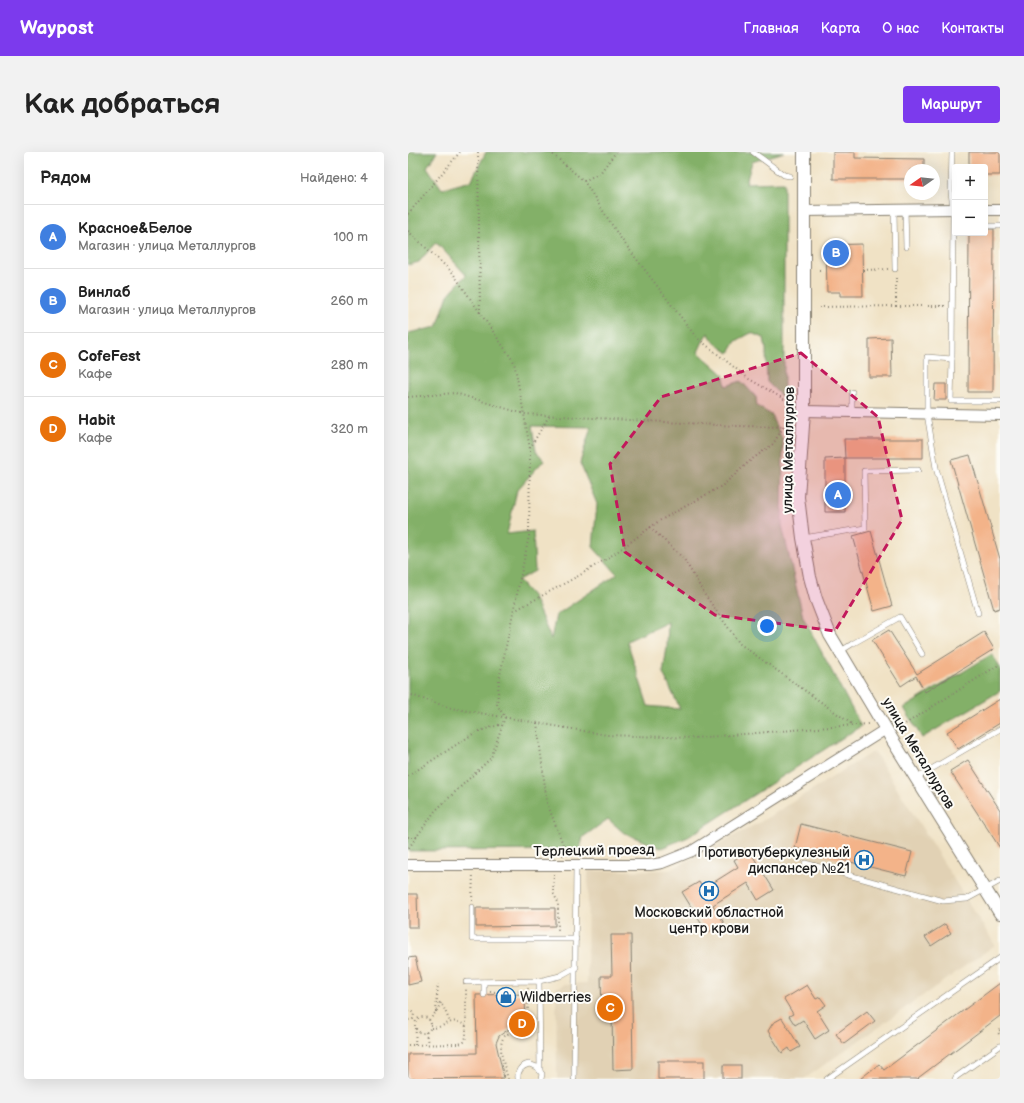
<!DOCTYPE html>
<html lang="ru">
<head>
<meta charset="utf-8">
<style>
	body { margin:0; font-family:"Balsamiq Sans",sans-serif; background:#f2f2f2; color:#222 }
	.controls { position:absolute; right:12px; top:12px; display:grid; overflow:hidden; border-radius:4px; box-shadow:0 4px 16px #0002 }
	.controls button { width:36px; height:36px; display:grid; place-items:center; padding:0; border:0; border-bottom:1px solid #e0e0e0; background:#fff; color:#222; font:20px sans-serif }
	.compass { position:absolute; left:496px; top:12px; width:36px; height:36px; border-radius:50%; background:#fff; box-shadow:0 4px 16px #0002; rotate:256deg }
	.you { position:absolute; left:359px; top:474px; width:14px; height:14px; margin:-10px; border:3px solid #fff; border-radius:50%; background:#1a73e8; box-shadow:0 0 0 6px #1a73e833 }
	.badge { display:grid; place-items:center; width:26px; height:26px; border-radius:50%; background:#7c3aed; color:#fff; font-size:13px; font-weight:700 }
	.pin { position:absolute; translate:-50% -50%; border:2px solid #fff; box-shadow:0 1px 4px #0006 }
	.list { margin:0; padding:0; list-style:none }
	h2 { display:flex; justify-content:space-between; align-items:center; height:52px; margin:0; padding:0 16px; font-size:17px }
	h2 small { font-size:13px; font-weight:400; color:#767676 }
	.list li { display:grid; grid-template-columns:26px 1fr auto; gap:12px; align-items:center; box-sizing:border-box; height:64px; padding:0 16px; border-top:1px solid #e0e0e0 }
	.list b { display:block; font-size:15px; white-space:nowrap }
	.list p { margin:0; font-size:13px; white-space:nowrap; color:#767676 }
	.list em { font-size:13px; font-style:normal; color:#767676 }
	.map { position:relative; flex:none; width:592px; height:927px; overflow:hidden; border-radius:4px }
	header { display:flex; align-items:center; gap:24px; box-sizing:border-box; height:56px; padding:0 20px; background:#7c3aed; color:#fff }
	header strong { font-size:19px }
	nav { display:flex; gap:22px; margin-inline-start:auto; font-size:14px }
	.intro { display:flex; align-items:center; justify-content:space-between; box-sizing:border-box; height:96px; padding:0 24px }
	h1 { margin:0; font-size:28px }
	.button { padding:10px 18px; border-radius:4px; background:#7c3aed; color:#fff; font-size:14px; font-weight:700 }
	main { display:flex; gap:24px; padding:0 24px }
	aside { flex:1; background:#fff; border-radius:4px; box-shadow:0 4px 16px #0002 }
	.map>svg:first-child { display:block }
</style>
</head>
<body>
<header>
<strong>Waypost</strong>
<nav><a>Главная</a><a>Карта</a><a>О нас</a><a>Контакты</a></nav>
</header>
<div class="intro"><h1>Как добраться</h1><a class="button">Маршрут</a></div>
<main>
<aside>
<h2>Рядом<small>Найдено: 4</small></h2>
<ul class="list">
<li><span class="badge" style="background:#3f7fe0">A</span><div><b>Красное&amp;Белое</b><p>Магазин · улица Металлургов</p></div><em>100 m</em></li>
<li><span class="badge" style="background:#3f7fe0">B</span><div><b>Винлаб</b><p>Магазин · улица Металлургов</p></div><em>260 m</em></li>
<li><span class="badge" style="background:#e8710a">C</span><div><b>CofeFest</b><p>Кафе</p></div><em>280 m</em></li>
<li><span class="badge" style="background:#e8710a">D</span><div><b>Habit</b><p>Кафе</p></div><em>320 m</em></li>
</ul>
</aside>
<div class="map">
<svg width="592" height="927" viewBox="0 0 592 927">
	<rect width="100%" height="100%" fill="#fdfcf7"/>
	<filter id="ink" filterUnits="userSpaceOnUse"><feTurbulence type="fractalNoise" baseFrequency=".025" numOctaves="2"/><feDisplacementMap in="SourceGraphic" scale="8" xChannelSelector="R" yChannelSelector="G"/><feConvolveMatrix kernelMatrix="1 2 1 2 8 2 1 2 1" color-interpolation-filters="sRGB"/></filter>
	<filter id="wash" filterUnits="userSpaceOnUse"><feTurbulence type="fractalNoise" baseFrequency=".012" numOctaves="4" result="noise"/><feDisplacementMap in="SourceGraphic" scale="16" xChannelSelector="R" yChannelSelector="G"/><feGaussianBlur stdDeviation="0.9" result="paint"/><feColorMatrix in="noise" values="0 0 0 0 0 0 0 0 0 0 0 0 0 0 0 0 0 1.4 0 .05"/><feComposite in="paint" operator="in"/></filter>
	<g filter="url(#wash)">
		<rect width="100%" height="100%" fill="#f0e2c5"/>
		<path fill="#e1d1b4" d="M466 599 587 793 396 927H149L148 836 157 832 179 831 180 719 262 718 354 669Z"/>
		<g fill="#83b068" stroke="#506642" fill-rule="evenodd">
			<path d="M0 0H29L19 15 34 37 63 29 78 0H376L344 10 338 31 376 30V247L359 230 358 197 356 186 343 181 328 189 321 201 307 191 300 181 297 185 290 200 315 222 318 234 333 229 348 245 349 254 365 264V268L375 288 374 373 395 465 453 574 280 685 253 696 216 681 200 667 175 685 172 698 0 699V181L29 175 40 143 58 123 28 90 11 110 0 113ZM124 274 183 275 172 311 189 352 185 395 209 422 148 463 143 487 125 445 110 428 127 419 125 379 99 382 109 338 136 308 128 299ZM260 470 259 495 255 521 272 557 240 554 219 489Z"/>
			<path d="M584 502 592 516V539L514 586 496 556Z"/>
		</g>
		<g id="blocks">
			<g fill="#f3b389">
				<path d="M425 0H447V6L516 7V18H502V27H425Z"/>
				<path d="M561 0H592V23H577V15H561Z"/>
				<path d="M577 77H586L585 240H560L561 81H577Z"/>
				<path d="M454 92 455 144H432V140H419L418 93Z"/>
				<path d="M483 186 484 225H461V187Z"/>
				<path d="M527 232H538V248H526Z"/>
				<path d="M436 287H515V306H437Z"/>
				<path d="M562 303 592 407V456L586 458 543 308Z"/>
				<path d="M437 306V360H417V307Z"/>
				<path d="M463 379 484 454 466 459 445 384Z"/>
				<path d="M481 478 509 522 576 480 586 497 517 540 508 524 493 534 464 488Z"/>
				<path d="M592 547V571L550 597 539 580Z"/>
				<path d="M560 608 592 658V696L542 619Z"/>
				<path d="M393 672 504 700 498 724 387 696Z"/>
				<path d="M341 698 366 738 350 748 340 731 305 753 316 771 299 781 274 740 291 730 295 737 330 715 326 708Z"/>
				<path d="M0 742H9L10 775H0Z"/>
				<path d="M68 756H147V774L68 775Z"/>
				<path d="M537 772 543 781 523 794 517 785Z"/>
				<path d="M203 783H223L225 917 205 918 204 862 194 863 193 824H204Z"/>
				<path d="M7 805 13 830 0 833V806Z"/>
				<path d="M592 831V864L510 926 511 927H452L471 912 476 918Z"/>
				<path d="M399 833 408 847 412 845 418 853 409 859 421 878 407 887 395 868 387 873 381 864 385 862 376 847Z"/>
				<path d="M117 842 118 877H101L91 884 88 891 96 926 3 927 0 925V902L69 901 68 843Z"/>
				<path d="M459 859 467 869 436 892 428 882Z"/>
				<path d="M374 866 392 895 383 900 381 896 374 901 360 879 365 871Z"/>
				<rect x="250" y="909" width="46" height="18"/>
				<rect x="315" y="913" width="18" height="14"/>
			</g>
		</g>
	</g>
	<g filter="url(#ink)">
		<use href="#blocks" fill-opacity="0" stroke="#867f70" stroke-width="1"/>
		<g fill="none" stroke-linecap="round" stroke-linejoin="round">
			<defs>
				<g id="service">
					<path d="M345 0 376 23 382 24"/>
					<path d="M544 0 543 40 545 57 544 207 519 205V262L528 316 570 461"/>
					<path d="M486 57 487 117"/>
					<path d="M497 57 498 95"/>
					<path d="M577 74H592"/>
					<path d="M544 207 543 249H592"/>
					<path d="M444 260V240"/>
					<path d="M395 386 457 376 456 319 510 318"/>
					<path d="M433 499 444 492 492 465 514 502"/>
					<path d="M508 626 592 577"/>
					<path d="M397 711 535 749 559 747 592 729"/>
					<path d="M64 755V787H168"/>
					<path d="M131 829 152 824 168 815"/>
					<path d="M58 830 131 829 132 918"/>
					<path d="M76 830V843"/>
					<path d="M110 927C109 919 113 914 121 912L129 915 134 922 133 927"/>
					<path d="M166 927 168 714"/>
					<path d="M419 927 592 806"/>
					<path d="M547 927 548 925 592 894"/>
				</g>
				<g id="minor">
					<path d="M577 58H592"/>
					<path d="M395 59 547 57"/>
					<path d="M396 259 592 263"/>
					<path d="M0 713H242L254 711 284 699 478 577"/>
				</g>
				<path id="tertiary" d="M396 0V259L390 345 395 386 402 425 408 447 422 483 485 589 592 761"/>
			</defs>
			<use href="#service" stroke="#867f70" stroke-width="6"/>
			<use href="#minor" stroke="#867f70" stroke-width="12"/>
			<use href="#tertiary" stroke="#867f70" stroke-width="14"/>
			<g stroke="#867f70" stroke-width="2" stroke-dasharray="1 3" stroke-linecap="butt">
				<path d="M70 0 72 161"/>
				<path d="M142 0 176 29 211 84 288 185 341 227 376 247H382"/>
				<path d="M176 29 192 21 208 0"/>
				<path d="M0 62 52 0"/>
				<path d="M0 79 44 120 106 210 116 262 122 297 121 384 91 528 89 553 97 565 83 606 27 659 0 697"/>
				<path d="M411 118H418"/>
				<path d="M455 118 480 117"/>
				<path d="M488 154H537"/>
				<path d="M411 155 488 154V124"/>
				<path d="M0 245 47 241 116 262 328 274 380 275"/>
				<path d="M122 296 141 264"/>
				<path d="M242 375 276 407 297 443 332 492 445 573"/>
				<path d="M106 459 172 423 206 402 251 369 314 334 343 308 365 292 376 274"/>
				<path d="M0 542 43 556 199 583 286 586 460 572"/>
				<path d="M129 571 139 651 156 695 155 704"/>
				<path d="M494 574 592 512"/>
				<path d="M0 624 68 580 94 572"/>
				<path d="M0 685H9"/>
				<path d="M146 722 145 741 150 750V781"/>
				<path d="M64 749 65 721"/>
				<path d="M82 840 120 839"/>
				<path d="M28 848 35 854 42 870"/>
				<path d="M0 859H3L6 862 5 867 0 868"/>
				<path d="M28 860 30 832"/>
				<circle cx="15" cy="873" r="8"/>
				<path d="M21 868 28 860 33 851"/>
				<path d="M23 876C39 876 43 863 58 874"/>
				<path d="M592 878 590 880 592 884"/>
				<path d="M18 880 20 892"/>
				<path d="M0 893 51 892 56 890 58 885V836"/>
				<path d="M7 893 8 876"/>
				<path d="M100 927C97 915 85 886 102 881 108 879 115 882 120 880V836"/>
			</g>
			<use href="#service" stroke="#fff" stroke-width="5"/>
			<use href="#minor" stroke="#fff" stroke-width="10"/>
			<use href="#tertiary" stroke="#fff" stroke-width="12"/>
		</g>
	</g>
	<path fill="#c2185b" fill-opacity="0.2" stroke="#c2185b" stroke-width="3" stroke-dasharray="8 5" stroke-linejoin="round" d="M393 201 470 265 494 368 427 479 307 463 217 400 202 312 253 245Z"/>
	<defs>
		<symbol id="hospital-ring" viewBox="-11 -11 22 22"><circle r="9.5" fill="#fdfcf7" stroke="#1f6fb2" stroke-width="1.5"/><path d="M-5-5h3v3.5h4V-5h3V5h-3V1.5h-4V5h-3Z" fill="#1f6fb2"/></symbol>
		<symbol id="shop-ring" viewBox="-11 -11 22 22"><circle r="9.5" fill="#fdfcf7" stroke="#1f6fb2" stroke-width="1.5"/><path d="M-5-2.5h2.3a2.7 3.5 0 0 1 5.4 0H5L5.5 6h-11ZM-1.5-2.5h3a1.5 2.3 0 0 0-3 0Z" fill="#1f6fb2"/></symbol>
	</defs>
	<g fill-rule="evenodd">
		<use href="#hospital-ring" x="445" y="697" width="22" height="22"/>
		<use href="#hospital-ring" x="290" y="728" width="22" height="22"/>
		<use href="#shop-ring" x="87" y="834" width="22" height="22"/>
	</g>
	<g text-anchor="middle" stroke-width="4" stroke-linejoin="round" paint-order="stroke">
		<g font-size="14" fill="#1c1c1c" stroke="#fdfcf7">
			<text transform="translate(380 298) rotate(-89)" y="5">улица Металлургов</text>
			<text transform="translate(511 601) rotate(59)" y="5">улица Металлургов</text>
			<text transform="translate(186 698) rotate(-1)" y="5">Терлецкий проезд</text>
		</g>
		<g font-size="14" fill="#1c1c1c" stroke="#fdfcf7" text-anchor="end">
			<text x="442" y="705">Противотуберкулезный<tspan x="442" dy="16">диспансер №21</tspan></text>
			<text x="301" y="765" text-anchor="middle">Московский областной<tspan x="301" dy="16">центр крови</tspan></text>
			<text x="112" y="850" text-anchor="start">Wildberries</text>
		</g>
	</g>
</svg>
<div class="controls">
<button>+</button>
<button>−</button>
</div>
<svg class="compass" viewBox="-18 -18 36 36"><path d="M0-13l5 13h-10z" fill="#e53935"/><path d="M0 13l5-13h-10z" fill="#767676"/></svg>
<div class="you"></div>
<div class="pin badge" style="left:430px;top:343px;background:#3f7fe0">A</div>
<div class="pin badge" style="left:428px;top:101px;background:#3f7fe0">B</div>
<div class="pin badge" style="left:202px;top:856px;background:#e8710a">C</div>
<div class="pin badge" style="left:114px;top:872px;background:#e8710a">D</div>
</div>
</main>
</body>
</html>
